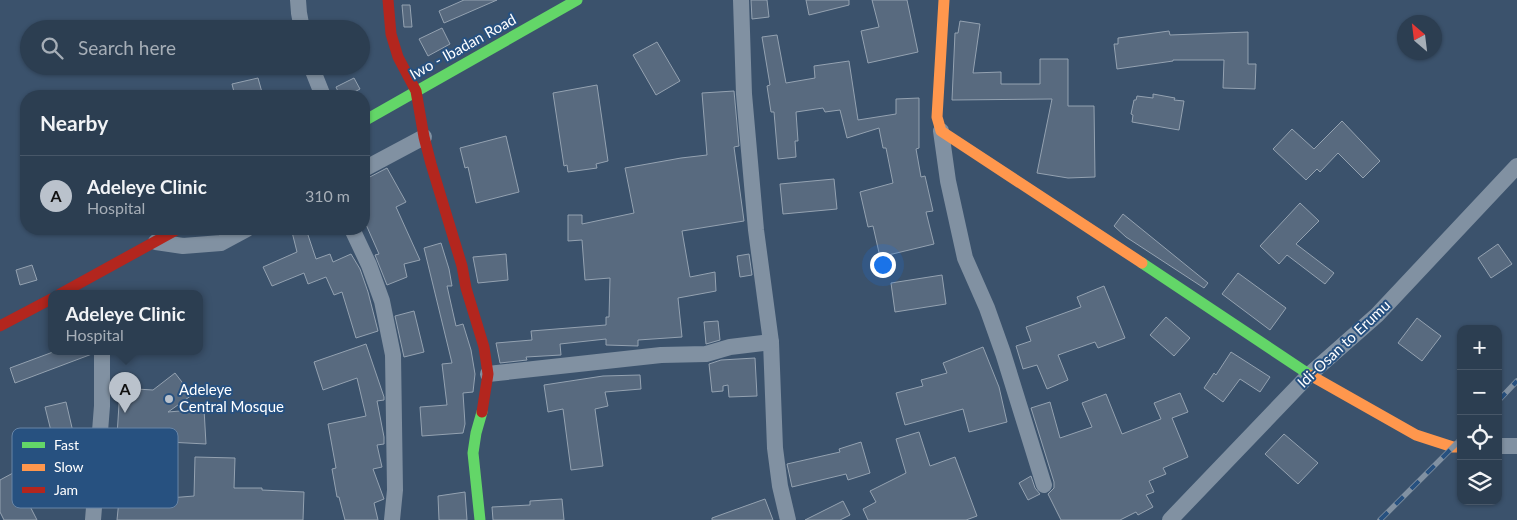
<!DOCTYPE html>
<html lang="en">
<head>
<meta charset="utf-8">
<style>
	body { margin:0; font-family:Lato,sans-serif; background:#38495b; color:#f1f3f6 }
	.controls { position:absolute; right:15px; bottom:15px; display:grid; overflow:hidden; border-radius:10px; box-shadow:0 1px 4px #0004 }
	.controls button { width:45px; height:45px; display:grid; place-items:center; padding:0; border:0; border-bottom:1px solid #485768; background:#2c3e51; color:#f1f3f6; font:25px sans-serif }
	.compass { position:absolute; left:1397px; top:15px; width:45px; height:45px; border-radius:50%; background:#2c3e51; box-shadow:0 1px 4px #0004; rotate:332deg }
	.you { position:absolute; left:882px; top:264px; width:18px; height:18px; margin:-12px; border:4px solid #fff; border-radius:50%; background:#1a73e8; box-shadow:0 0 0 8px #1a73e833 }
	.badge { display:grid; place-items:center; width:32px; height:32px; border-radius:50%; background:#bac2cc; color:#111; font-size:16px; font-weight:700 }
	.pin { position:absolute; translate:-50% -41px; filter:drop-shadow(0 1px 2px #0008) }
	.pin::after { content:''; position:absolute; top:26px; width:18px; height:15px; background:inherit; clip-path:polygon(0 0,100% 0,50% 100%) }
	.popup { position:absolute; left:48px; top:290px; width:155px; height:65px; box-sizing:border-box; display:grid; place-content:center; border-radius:10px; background:#2c3e51; filter:drop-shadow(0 1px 4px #0005); font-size:16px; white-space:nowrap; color:#a6aeb7 }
	.popup b { font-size:19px; color:#f1f3f6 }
	.popup::after { content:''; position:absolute; left:50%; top:100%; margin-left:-10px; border:10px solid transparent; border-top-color:#2c3e51 }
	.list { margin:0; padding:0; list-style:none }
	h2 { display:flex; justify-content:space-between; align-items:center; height:65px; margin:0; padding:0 20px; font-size:21px }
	h2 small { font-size:16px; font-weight:400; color:#a6aeb7 }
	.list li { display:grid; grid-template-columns:32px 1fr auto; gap:15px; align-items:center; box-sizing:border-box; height:80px; padding:0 20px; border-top:1px solid #485768 }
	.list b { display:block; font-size:19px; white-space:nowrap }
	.list p { margin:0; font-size:16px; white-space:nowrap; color:#a6aeb7 }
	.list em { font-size:16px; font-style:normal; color:#a6aeb7 }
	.icon { flex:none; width:28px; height:28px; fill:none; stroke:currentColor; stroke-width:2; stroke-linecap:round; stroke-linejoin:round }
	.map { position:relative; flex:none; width:1517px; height:520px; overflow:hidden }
	.search { position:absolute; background:#2c3e51; box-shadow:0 1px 4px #0004; left:20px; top:20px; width:350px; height:55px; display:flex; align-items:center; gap:12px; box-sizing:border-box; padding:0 18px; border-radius:28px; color:#a6aeb7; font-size:19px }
	.panel { position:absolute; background:#2c3e51; box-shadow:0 1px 4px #0004; left:20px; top:90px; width:350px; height:145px; border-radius:20px }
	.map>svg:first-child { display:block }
</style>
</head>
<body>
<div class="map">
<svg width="1517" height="520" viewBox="0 0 1517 520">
	<rect width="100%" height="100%" fill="#3b526c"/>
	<g fill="#586a7f" stroke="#94a2b1">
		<path d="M464 0H497L444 23 439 11Z"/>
		<path d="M751 0H767L769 17 752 19Z"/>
		<path d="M806 0H849V5L809 15Z"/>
		<path d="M872 0H907L918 52 868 63 861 31 879 27Z"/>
		<path d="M402 5H410L412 27H404Z"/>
		<path d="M960 21 980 24 973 73 1001 72V84H1040V59H1068V106H1094L1095 177 1068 178 1037 173 1052 99 952 100 955 33H958Z"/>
		<path d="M442 28 450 44 428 56 419 39Z"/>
		<path d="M1169 31 1170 35 1248 32V64H1256L1255 89 1223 88 1224 60H1173V61L1117 69 1114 44H1118V38Z"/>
		<path d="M777 35 786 83 815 78 814 66 849 61 858 120 896 114V99L919 98V148L916 149 921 177 925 176 933 211 926 212 934 244 880 257 873 226 868 227 860 192 893 183 886 148H883L879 128 847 138 840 110 825 112 823 108 796 112 798 141H795L796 157 778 159 774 112H771L767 86 770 85 762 37Z"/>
		<path d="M657 42 680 81 656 95 633 55Z"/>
		<path d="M258 78 263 96H235L232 84Z"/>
		<path d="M354 78 360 89 347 96H340L336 87Z"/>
		<path d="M597 85 608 161 596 164 597 168 568 172 567 165 564 166 553 93Z"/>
		<path d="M734 91 739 146 734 147 744 221 682 231 690 277 715 272 716 291 678 298 682 337 638 340V346L606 345V339L560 344 561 355 526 357 527 360 500 363 496 343 532 340 531 331 606 325V317H609L610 278 585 280 582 240 568 241V215H582V224L634 213 625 168 681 158 707 155 702 93Z"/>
		<path d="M1153 94 1175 98 1174 100 1184 101 1179 130 1132 122 1133 115 1131 114 1134 100H1136L1137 96 1153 98Z"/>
		<path d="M1342 121 1380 161 1363 178 1338 153 1320 172 1317 169 1306 180 1273 149 1292 129 1314 149Z"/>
		<path d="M506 136 519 192 476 203 468 167 465 168 460 148Z"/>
		<path d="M387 168 406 202 396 207 420 260 404 264 407 277 387 285 375 255 379 254 364 220V180Z"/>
		<path d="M834 179 837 209 783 214 780 184Z"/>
		<path d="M1300 203 1319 221 1296 244 1334 273 1325 284 1287 255 1279 264 1260 246Z"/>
		<path d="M1123 214 1208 283 1204 288 1126 237 1114 226Z"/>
		<path d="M301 229H306L316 259 330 254 333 262 351 254 360 269 368 292 378 331 356 338 342 292 334 295 326 277 308 284 304 273 272 286 263 267 297 252 292 232Z"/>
		<path d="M441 243 449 269 452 286H447L456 326 463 324 471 350 475 374 473 392 463 393 465 424 463 433 422 436 420 407 447 405 442 364 452 363 424 248Z"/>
		<path d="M1498 244 1512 264 1491 278 1478 258Z"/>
		<path d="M506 254 508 280 478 283 473 257Z"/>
		<path d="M749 254 752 275 740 277 737 256Z"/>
		<path d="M32 265 37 280 20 285 16 270Z"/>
		<path d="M1238 273 1286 308 1270 330 1222 294Z"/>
		<path d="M942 275 946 304 895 312 891 283Z"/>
		<path d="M1104 286 1125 338 1098 348 1095 342 1058 355 1068 380 1047 389 1037 365 1023 369 1016 346 1031 341 1026 327 1081 307 1077 297Z"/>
		<path d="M414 311 424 352 404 357 395 316Z"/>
		<path d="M1166 317 1190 338 1174 356 1150 335Z"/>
		<path d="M1417 318 1441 336 1422 361 1398 343Z"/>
		<path d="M718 321 720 340 706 344 704 322Z"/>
		<path d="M366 344 384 397V400L377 401 384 437V444L377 445 382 467 373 469 384 499 374 503 378 520H345L339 497H337L332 469 336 468 328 424 366 416 357 378 323 390 314 362Z"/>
		<path d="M983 347 999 387 1007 422 969 432 963 409 905 425 896 393 923 386 921 380 947 373 943 363Z"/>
		<path d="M53 352H92V354L15 383 10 368Z"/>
		<path d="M1231 352 1270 377 1260 392 1240 379 1223 402 1204 388 1214 373 1216 375Z"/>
		<path d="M755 358 757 396 729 397 728 385 723 386V391L712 392 709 364 721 360Z"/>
		<path d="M175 373 192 395 168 412 204 409 206 444 168 442 169 498 194 496 195 457 235 458 234 488H262V490L304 492 303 520H117L120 490H124V436H117L120 388 153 390Z"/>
		<path d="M640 375 641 389 605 392 608 406 595 409 603 466 571 470 563 409 548 412 544 385 603 376Z"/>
		<path d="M1180 393 1188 412 1172 418 1188 457 1163 468 1166 474 1149 481 1154 492 1146 495 1153 507 1138 515 1136 512 1120 520H1061L1048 494 1054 488V482L1031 408 1050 402 1060 438 1092 427 1082 403 1106 394 1122 434 1161 419 1154 403Z"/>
		<path d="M66 402 73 432 74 431 86 465 71 470 80 498 59 505 47 467 37 470 28 447 53 439 45 407Z"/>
		<path d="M919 432 930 466 955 457 977 516 966 520H868L863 509 876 502 870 491 906 473 896 439Z"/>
		<path d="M1284 434 1318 463 1298 484 1265 454Z"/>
		<path d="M861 442 870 473 848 480 846 474 792 487 787 464 840 452 839 449Z"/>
		<path d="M13 473 37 520H4L0 512V480Z"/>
		<path d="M1031 476 1035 488 1040 494 1028 500 1019 483Z"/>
		<path d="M465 492 467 520H439L438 496Z"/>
		<path d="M562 499 564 520H493L492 507 530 505V501Z"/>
		<path d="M765 499 773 520H712V518Z"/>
		<path d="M843 501 850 515 840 520H805Z"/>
	</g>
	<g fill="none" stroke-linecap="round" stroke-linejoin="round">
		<g stroke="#8191a2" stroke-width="16">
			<path d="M298 0 299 13 302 29"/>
			<path d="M741 0 744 94 756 230 771 342 775 448 780 486 788 520"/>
			<path d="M311 66 323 96"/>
			<path d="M941 131 948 181 965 258 987 308 1003 353 1044 485"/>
			<path d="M364 169 424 137"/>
			<path d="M352 229 369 265 382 301 393 355 395 490 392 520"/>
			<path d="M156 242 183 246 221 243 247 229"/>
			<path d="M488 374 661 355 706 354 730 347 771 342"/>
			<path d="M1498 446H1517"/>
			<path d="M93 520 102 406V352"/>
			<path d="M1170 520 1309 375 1377 315 1517 166"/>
		</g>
		<g stroke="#63d668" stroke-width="11">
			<path d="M364 121 577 0"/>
			<path d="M1142 263 1310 375"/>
			<path d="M480 520 473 453 476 433 482 412"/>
		</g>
		<g stroke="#ff974d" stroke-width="11">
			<path d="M944 0 937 117 941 131 1142 263"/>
			<path d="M1310 375 1416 435 1453 447H1461"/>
		</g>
		<g stroke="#b3261e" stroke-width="11">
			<path d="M388 0 391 34 398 57 416 91 424 137 431 164 462 266 466 288 484 347 488 374 482 412"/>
			<path d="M60 294 178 229"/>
			<path d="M0 326 51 299"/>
		</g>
		<defs>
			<g id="rail">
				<path d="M1498 401 1517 381"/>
				<path d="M1380 520 1461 439"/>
			</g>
		</defs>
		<use href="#rail" stroke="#8191a2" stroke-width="5.5"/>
		<use href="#rail" stroke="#275180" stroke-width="4" stroke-dasharray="11" stroke-linecap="butt"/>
	</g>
	<circle fill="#bac2cc" stroke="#275180" stroke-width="2" cx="169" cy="399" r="5"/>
	<g text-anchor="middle" stroke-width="4" stroke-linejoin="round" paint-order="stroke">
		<g font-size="15" fill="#fff" stroke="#275180">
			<text transform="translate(463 47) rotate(-29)" y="5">Iwo - Ibadan Road</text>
			<text transform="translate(1344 344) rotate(-43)" y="5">Idi-Osan to Erumu</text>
		</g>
		<g font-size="15" fill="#fff" stroke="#275180" text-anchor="start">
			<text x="179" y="395">Adeleye<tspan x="179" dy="17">Central Mosque</tspan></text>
		</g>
	</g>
	<rect x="12" y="428" width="166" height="80" rx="8" fill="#275180" stroke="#6885a6" stroke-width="1"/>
	<rect x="22" y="442" width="23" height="6" fill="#63d668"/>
	<rect x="22" y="464" width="23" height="7" fill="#ff974d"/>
	<rect x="22" y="487" width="23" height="6" fill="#b3261e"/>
	<g font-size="14" fill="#fff">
		<text x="54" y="450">Fast</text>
		<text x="54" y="472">Slow</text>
		<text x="54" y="495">Jam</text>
	</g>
</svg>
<div class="controls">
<button>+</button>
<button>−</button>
<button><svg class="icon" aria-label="locate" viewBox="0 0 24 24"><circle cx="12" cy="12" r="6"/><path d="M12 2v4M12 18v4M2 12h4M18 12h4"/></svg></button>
<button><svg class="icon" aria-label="layers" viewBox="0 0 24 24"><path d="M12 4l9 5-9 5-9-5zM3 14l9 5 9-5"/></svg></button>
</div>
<svg class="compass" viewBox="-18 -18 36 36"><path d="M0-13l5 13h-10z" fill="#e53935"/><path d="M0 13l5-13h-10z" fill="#a6aeb7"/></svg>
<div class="you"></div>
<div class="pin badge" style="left:125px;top:413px">A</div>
<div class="popup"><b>Adeleye Clinic</b>Hospital</div>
<div class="search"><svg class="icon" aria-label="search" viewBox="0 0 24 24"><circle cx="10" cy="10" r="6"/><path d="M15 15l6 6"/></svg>Search here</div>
<section class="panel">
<h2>Nearby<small></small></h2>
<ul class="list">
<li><span class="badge">A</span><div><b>Adeleye Clinic</b><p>Hospital</p></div><em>310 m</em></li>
</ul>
</section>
</div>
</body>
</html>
